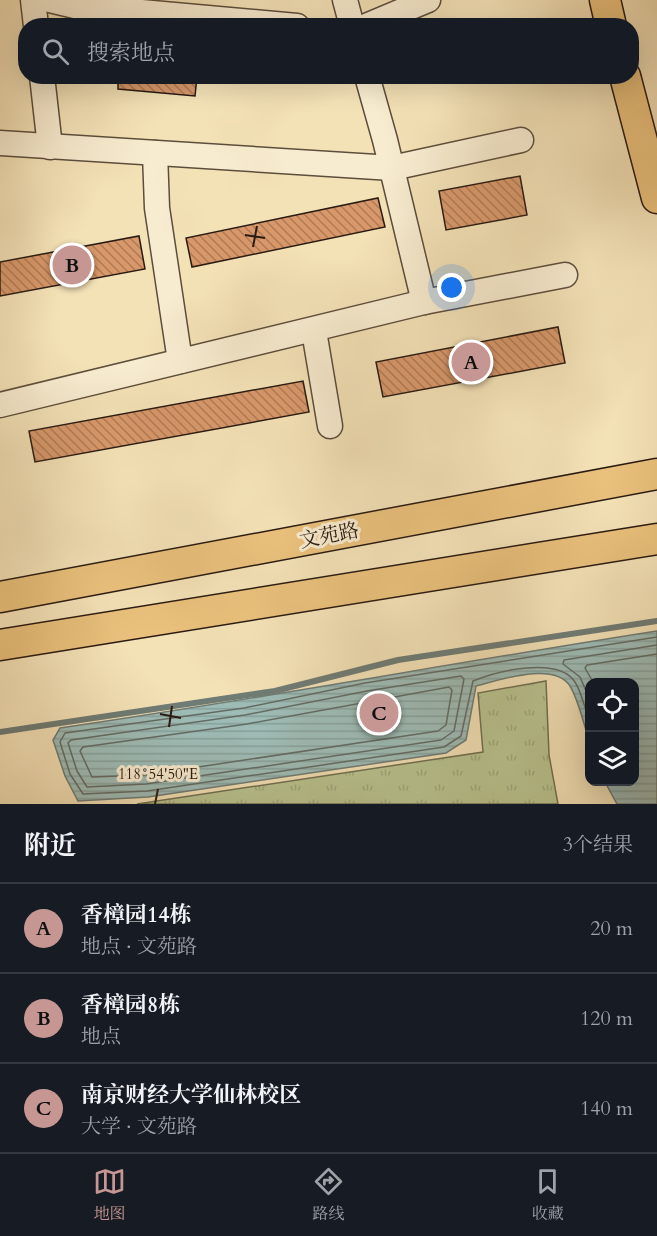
<!DOCTYPE html>
<html lang="zh">
<head>
<meta charset="utf-8">
<style>
	body { margin:0; font-family:Cardo,"Noto Serif SC",serif; background:#242831; color:#f1f3f6 }
	.controls { position:absolute; right:18px; bottom:18px; display:grid; overflow:hidden; border-radius:12px; box-shadow:0 6px 24px #0002 }
	.controls button { width:54px; height:54px; display:grid; place-items:center; padding:0; border:0; border-bottom:2px solid #363941; background:#171b24; color:#f1f3f6; font:30px sans-serif }
	.you { position:absolute; left:452px; top:288px; width:21px; height:21px; margin:-15px; border:4px solid #fff; border-radius:50%; background:#1a73e8; box-shadow:0 0 0 9px #1a73e833 }
	.badge { display:grid; place-items:center; width:39px; height:39px; border-radius:50%; background:#c59692; color:#111; font-size:20px; font-weight:700 }
	.pin { position:absolute; translate:-50% -50%; border:3px solid #fff; box-shadow:0 2px 6px #0006 }
	.list { margin:0; padding:0; list-style:none }
	h2 { display:flex; justify-content:space-between; align-items:center; height:78px; margin:0; padding:0 24px; font-size:26px }
	h2 small { font-size:20px; font-weight:400; color:#9ea1a6 }
	.list li { display:grid; grid-template-columns:39px 1fr auto; gap:18px; align-items:center; box-sizing:border-box; height:90px; padding:0 24px; border-top:2px solid #363941 }
	.list b { display:block; font-size:22px; white-space:nowrap }
	.list p { margin:0; font-size:20px; white-space:nowrap; color:#9ea1a6 }
	.list em { font-size:20px; font-style:normal; color:#9ea1a6 }
	.icon { flex:none; width:33px; height:33px; fill:none; stroke:currentColor; stroke-width:2; stroke-linecap:round; stroke-linejoin:round }
	.map { position:relative; flex:none; width:657px; height:804px; overflow:hidden }
	.search { position:absolute; background:#171b24; box-shadow:0 6px 24px #0002; left:18px; right:18px; top:18px; height:66px; display:flex; align-items:center; gap:15px; box-sizing:border-box; padding:0 21px; border-radius:24px; color:#9ea1a6; font-size:22px }
	.sheet { height:348px; background:#171b24 }
	nav { display:flex; justify-content:space-around; align-items:center; box-sizing:border-box; height:84px; border-top:2px solid #363941; background:#171b24; font-size:16px; color:#9ea1a6 }
	nav a { display:grid; justify-items:center; gap:3px }
	nav .on { color:#c59692 }
	.map>svg:first-child { display:block }
</style>
</head>
<body>
<div class="map">
<svg width="657" height="804" viewBox="0 0 657 804">
	<defs>
		<pattern id="grass-tufts" width="24" height="20" patternUnits="userSpaceOnUse" patternTransform="scale(1.5)"><rect width="24" height="20" fill="#b9c490"/><path d="M3 7l-1-3M5 7V3M7 7l1-3M15 17l-1-3M17 17v-4M19 17l1-3" fill="none" stroke="#9fa87b"/></pattern>
		<pattern id="water-rules" width="6" height="5" patternUnits="userSpaceOnUse" patternTransform="scale(1.5)"><rect width="6" height="5" fill="#9ebcb6"/><path d="M0 2.5h6" fill="none" stroke="#88a19c"/></pattern>
		<pattern id="building-back-hatch" width="6" height="6" patternUnits="userSpaceOnUse" patternTransform="scale(1.5)"><rect width="6" height="6" fill="#d8986a"/><path d="M-1 5l2 2M0 0l6 6M5-1l2 2" fill="none" stroke="#af7b56"/></pattern>
	</defs>
	<rect width="100%" height="100%" fill="#f4e2b7"/>
	<filter id="stains"><feTurbulence type="fractalNoise" baseFrequency=".00333" numOctaves="4"/><feColorMatrix values="0 0 0 0 .2 0 0 0 0 .09 0 0 0 0 .02 0 0 0 .5 -.17"/></filter>
	<radialGradient id="worn" r=".72"><stop offset=".6" stop-color="#630" stop-opacity="0"/><stop offset="1" stop-color="#630" stop-opacity=".3"/></radialGradient>
	<path fill="url(#grass-tufts)" stroke="#717052" stroke-width="1.5" d="M546 681 549 755 558 804H137L483 752 478 693Z"/>
	<path fill="url(#water-rules)" stroke="#6f7c75" stroke-width="1.5" d="M657 631V804H617L605 782H634V682H590L589 739C583 723 579 701 570 686 554 661 500 680 476 686L466 740 446 753 148 797 78 801 65 776 53 740 60 728C260 699 458 662 657 631Z"/>
	<g fill="none" stroke-linecap="round" stroke-linejoin="round">
		<g stroke="#646c64" stroke-width="1.5">
			<path d="M461 676 464 679 454 731 441 740 146 784 87 787 77 771 68 743 71 740 245 715 367 691Z"/>
			<path d="M593 682 585 668 587 665 657 654"/>
			<path d="M449 687 452 690 446 725 438 731 145 775 92 777 80 751 83 747 247 724Z"/>
			<path d="M590 700 580 677 563 664 564 660 657 645"/>
			<path d="M590 722C585 710 582 693 575 682 558 656 497 671 473 681L461 736 444 747 147 791 83 794 70 774 60 742 65 733 244 708 365 683 657 637"/>
		</g>
		<path stroke="#6f7c75" stroke-width="6" d="M0 732 275 691 398 660 657 621"/>
	</g>
	<g fill="url(#building-back-hatch)" stroke="#291b13" stroke-width="1.5">
		<path d="M118 76H197L195 96 118 89Z"/>
		<path d="M520 176 527 215 446 230 439 191Z"/>
		<path d="M378 198 385 227 192 267 186 238Z"/>
		<path d="M139 236 145 269 0 296V262Z"/>
		<path d="M558 327 565 363 383 397 376 362Z"/>
		<path d="M303 381 309 412 35 462 29 431Z"/>
	</g>
	<g fill="none" stroke-linecap="round" stroke-linejoin="round">
		<defs>
			<g id="minor">
				<path d="M33 0 36 26"/>
				<path d="M50 0 75 6 297 26"/>
				<path d="M345 0 352 26"/>
				<path d="M366 26 428 0"/>
				<path d="M42 76 50 147"/>
				<path d="M367 76 385 140 424 302"/>
				<path d="M0 143 392 168 521 140"/>
				<path d="M155 153 157 208 180 361"/>
				<path d="M314 331 330 426"/>
				<path d="M0 405 424 302 565 275"/>
			</g>
			<g id="major">
				<path d="M605 0 611 26"/>
				<path d="M625 76 657 198"/>
				<path d="M0 597 657 474"/>
				<path d="M0 645 657 539"/>
			</g>
		</defs>
		<use href="#minor" stroke="#5c4d3c" stroke-width="27"/>
		<use href="#major" stroke="#291b13" stroke-width="33"/>
		<use href="#minor" stroke="#f8ecd0" stroke-width="24"/>
		<use href="#major" stroke="#eac17c" stroke-width="30"/>
	</g>
	<path fill="none" stroke="#291b13" stroke-width="2" d="M245 235 265 238M253 247 257 226M160 714 181 718M169 727 172 706M155 804 158 789"/>
	<g text-anchor="middle" stroke-width="6" stroke-linejoin="round" paint-order="stroke">
		<g font-size="20" fill="#291b13" stroke="#f8ecd0">
			<text transform="translate(329 535) rotate(-11)" y="7">文苑路</text>
		</g>
	</g>
	<g font-size="15" text-anchor="middle" fill="#291b13" stroke="#f8ecd0" stroke-width="6" stroke-linejoin="round" paint-order="stroke">
		<text x="158" y="779">118°54'50"E</text>
	</g>
	<rect width="100%" height="100%" filter="url(#stains)"/>
	<rect width="100%" height="100%" fill="url(#worn)"/>
</svg>
<div class="controls">
<button><svg class="icon" aria-label="locate" viewBox="0 0 24 24"><circle cx="12" cy="12" r="6"/><path d="M12 2v4M12 18v4M2 12h4M18 12h4"/></svg></button>
<button><svg class="icon" aria-label="layers" viewBox="0 0 24 24"><path d="M12 4l9 5-9 5-9-5zM3 14l9 5 9-5"/></svg></button>
</div>
<div class="you"></div>
<div class="pin badge" style="left:471px;top:362px">A</div>
<div class="pin badge" style="left:72px;top:265px">B</div>
<div class="pin badge" style="left:379px;top:713px">C</div>
<div class="search"><svg class="icon" aria-label="search" viewBox="0 0 24 24"><circle cx="10" cy="10" r="6"/><path d="M15 15l6 6"/></svg>搜索地点</div>
</div>
<section class="sheet">
<h2>附近<small>3个结果</small></h2>
<ul class="list">
<li><span class="badge">A</span><div><b>香樟园14栋</b><p>地点 · 文苑路</p></div><em>20 m</em></li>
<li><span class="badge">B</span><div><b>香樟园8栋</b><p>地点</p></div><em>120 m</em></li>
<li><span class="badge">C</span><div><b>南京财经大学仙林校区</b><p>大学 · 文苑路</p></div><em>140 m</em></li>
</ul>
</section>
<nav>
<a class="on"><svg class="icon" aria-label="map" viewBox="0 0 24 24"><path d="M3 6l6-2 6 2 6-2v14l-6 2-6-2-6 2zM9 4v14M15 6v14"/></svg>地图</a>
<a><svg class="icon" aria-label="directions" viewBox="0 0 24 24"><path d="M12 3l9 9-9 9-9-9zM9 14v-3h6M13 9l2 2-2 2"/></svg>路线</a>
<a><svg class="icon" aria-label="saved" viewBox="0 0 24 24"><path d="M7 4h10v16l-5-4-5 4z"/></svg>收藏</a>
</nav>
</body>
</html>
